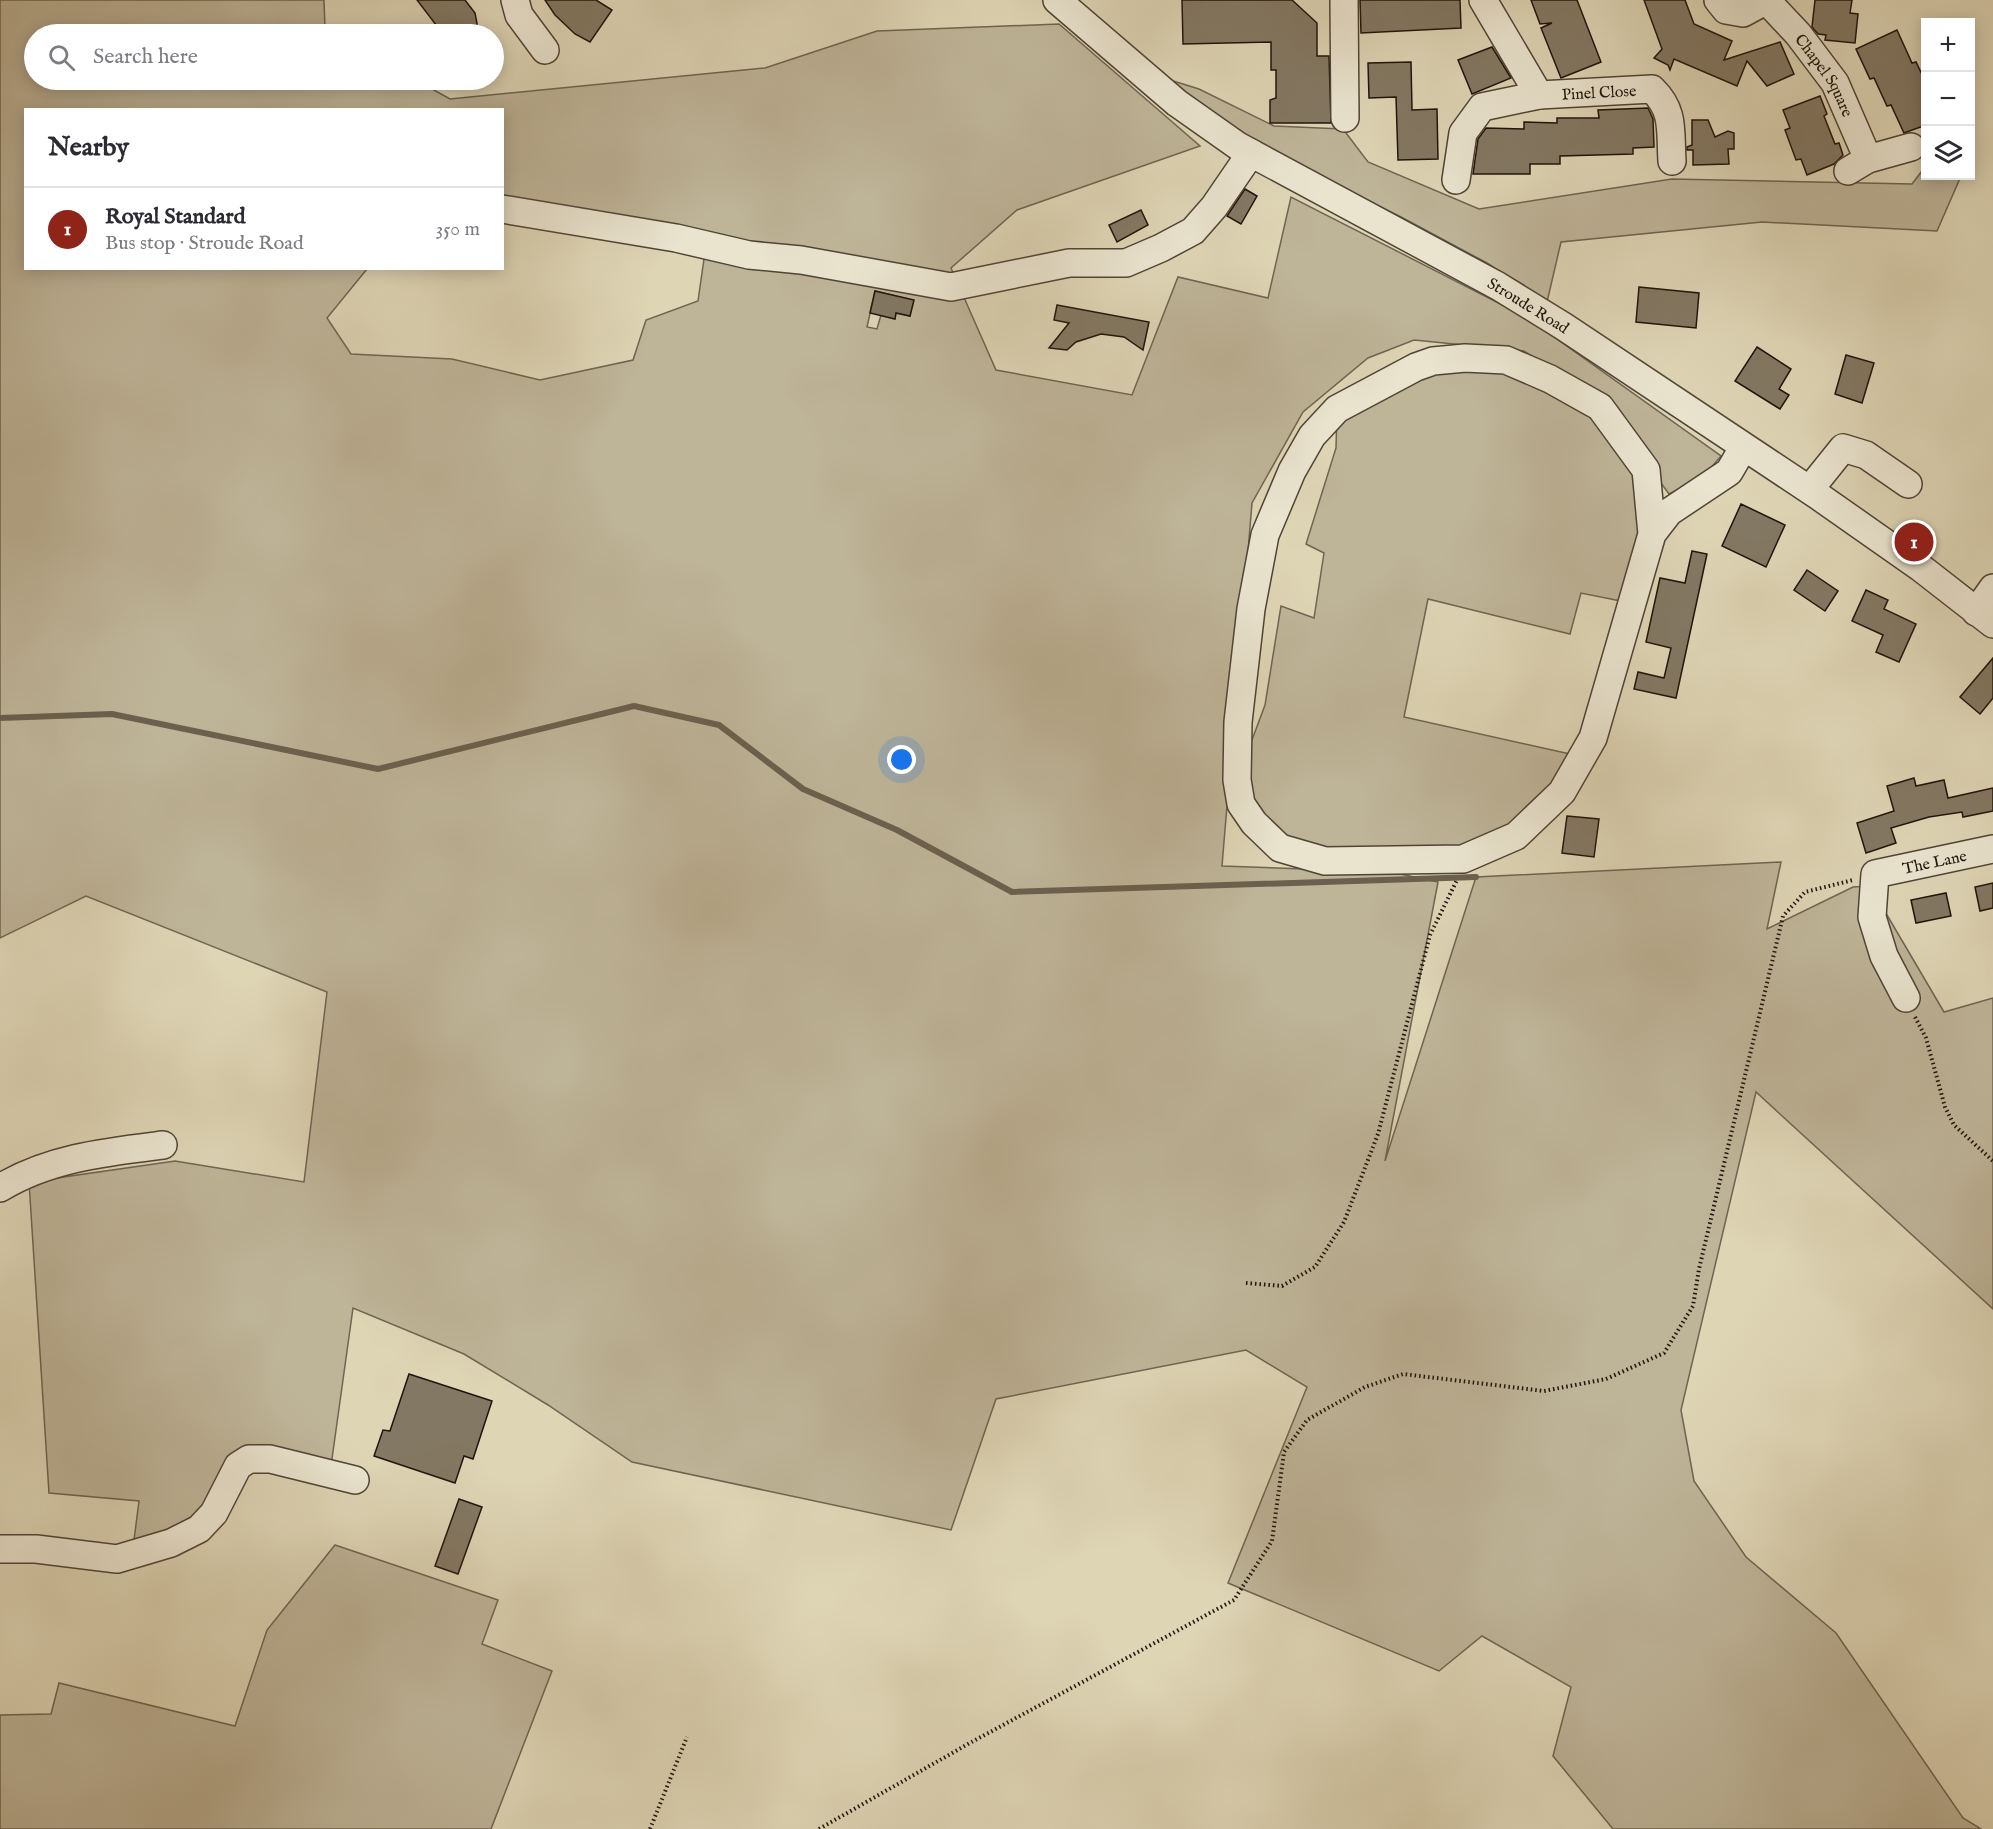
<!DOCTYPE html>
<html lang="en">
<head>
<meta charset="utf-8">
<style>
	body { margin:0; font-family:"IM FELL English",serif; background:#f2f2f3; color:#2b2b33 }
	.controls { position:absolute; right:18px; top:18px; display:grid; overflow:hidden; border-radius:0px; box-shadow:0 3px 15px #0003 }
	.controls button { width:54px; height:54px; display:grid; place-items:center; padding:0; border:0; border-bottom:2px solid #e1e1e2; background:#fff; color:#2b2b33; font:30px sans-serif }
	.you { position:absolute; left:902px; top:760px; width:21px; height:21px; margin:-15px; border:4px solid #fff; border-radius:50%; background:#1a73e8; box-shadow:0 0 0 9px #1a73e833 }
	.badge { display:grid; place-items:center; width:39px; height:39px; border-radius:50%; background:#8f2418; color:#fff; font-size:20px; font-weight:700 }
	.pin { position:absolute; translate:-50% -50%; border:3px solid #fff; box-shadow:0 2px 6px #0006 }
	.list { margin:0; padding:0; list-style:none }
	h2 { display:flex; justify-content:space-between; align-items:center; height:78px; margin:0; padding:0 24px; font-size:26px }
	h2 small { font-size:20px; font-weight:400; color:#7c7c81 }
	.list li { display:grid; grid-template-columns:39px 1fr auto; gap:18px; align-items:center; box-sizing:border-box; height:84px; padding:0 24px; border-top:2px solid #e1e1e2 }
	.list b { display:block; font-size:22px; white-space:nowrap }
	.list p { margin:0; font-size:20px; white-space:nowrap; color:#7c7c81 }
	.list em { font-size:20px; font-style:normal; color:#7c7c81 }
	.icon { flex:none; width:33px; height:33px; fill:none; stroke:currentColor; stroke-width:2; stroke-linecap:round; stroke-linejoin:round }
	.map { position:relative; flex:none; width:1993px; height:1829px; overflow:hidden }
	.search { position:absolute; background:#fff; box-shadow:0 3px 15px #0003; left:24px; top:24px; width:480px; height:66px; display:flex; align-items:center; gap:15px; box-sizing:border-box; padding:0 21px; border-radius:33px; color:#7c7c81; font-size:22px }
	.panel { position:absolute; background:#fff; box-shadow:0 3px 15px #0003; left:24px; top:108px; width:480px; height:162px; border-radius:0px }
	.map>svg:first-child { display:block }
</style>
</head>
<body>
<div class="map">
<svg width="1993" height="1829" viewBox="0 0 1993 1829">
	<rect width="100%" height="100%" fill="#ded5b5"/>
	<filter id="stains"><feTurbulence type="fractalNoise" baseFrequency=".00333" numOctaves="4"/><feColorMatrix values="0 0 0 0 .2 0 0 0 0 .09 0 0 0 0 .02 0 0 0 .5 -.17"/></filter>
	<radialGradient id="worn" r=".72"><stop offset=".6" stop-color="#630" stop-opacity="0"/><stop offset="1" stop-color="#630" stop-opacity=".3"/></radialGradient>
	<g fill="#beb498" stroke="#6f6452" stroke-width="1.5" fill-rule="evenodd">
		<path d="M0 0H324L325 28 337 34H34V80H416L450 99 765 68 877 31 1059 24 1200 146 1017 210 951 268 996 370 1132 395 1178 277 1268 298 1291 197 1526 317 1721 456 1703 477 1669 494 1602 402 1524 351 1414 340 1368 358 1303 412 1252 503 1222 866 1391 872 1438 882 1385 1161 1476 877 1781 862 1767 929 1853 887 1870 886 1944 1012 1993 998V1309L1756 1092 1681 1410 1694 1481 1746 1557 1836 1633 1963 1818 1981 1829H1613L1553 1756 1571 1687 1482 1636 1439 1671 1228 1583 1307 1387 1246 1350 996 1399 951 1530 632 1462 548 1405 464 1354 353 1308 331 1466 249 1459 199 1529 134 1540 139 1501 49 1493 29 1182 175 1161 304 1182 327 992 86 896 0 938ZM26 110H502L503 209 706 245 698 301 646 320 633 360 540 380 452 359 351 354 327 318 367 269 26 268ZM875 291 913 300 910 316 896 313 895 318 881 315 877 329 867 327Z"/>
		<path d="M1157 76 1199 89 1274 126 1343 129 1368 162 1479 209 1672 179 1912 184 1925 167 1926 176H1961L1937 231 1762 222 1561 242 1547 302 1487 263 1401 217 1252 144Z"/>
		<path d="M1481 358 1572 392 1638 471 1642 520 1626 602 1581 593 1570 634 1428 599 1404 717 1579 756 1525 818 1463 859 1297 853 1242 804 1237 780 1265 705 1281 606 1314 618 1324 553 1306 544 1336 448 1337 409Z"/>
		<path d="M335 1545 498 1600 482 1644 552 1671 491 1829H0V1715L51 1714 59 1683 235 1726 267 1630Z"/>
	</g>
	<g fill="none" stroke-linecap="round" stroke-linejoin="round">
		<path stroke="#6b604e" stroke-width="6" d="M0 718 112 714 378 769 634 706 719 725 803 789 897 830 1012 892 1476 877"/>
	</g>
	<g fill="#837863" stroke="#20140b" stroke-width="1.5">
		<path d="M417 0H465L475 13 479 34H443Z"/>
		<path d="M545 0H596L612 10 590 42 575 34 555 15Z"/>
		<path d="M1182 0H1292L1317 23V56H1329L1331 123H1270V100L1276 98V70H1271V42L1183 44Z"/>
		<path d="M1360 0H1460L1461 28 1361 33Z"/>
		<path d="M1531 0H1577L1601 62 1561 78 1541 28 1552 23 1540 24Z"/>
		<path d="M1644 0H1685L1694 24 1732 41 1724 60 1780 42 1794 74 1767 86 1747 61 1737 86 1674 59 1670 70 1668 65 1654 58 1662 49Z"/>
		<path d="M1815 0H1852L1850 13 1858 14 1855 43 1825 40 1826 35 1818 34 1812 27Z"/>
		<path d="M1897 30 1912 63 1916 62 1926 83V125L1904 133 1891 105 1887 106 1874 78 1870 79 1856 49Z"/>
		<path d="M1492 47 1511 78 1472 94 1458 60Z"/>
		<path d="M1411 62 1412 110 1437 109 1438 159 1398 160 1396 97 1369 98 1368 63Z"/>
		<path d="M1820 96 1827 114 1824 116 1835 144 1839 143 1843 155 1834 164 1807 175 1801 159 1796 160 1785 130 1790 128 1783 110Z"/>
		<path d="M1648 108 1653 119 1654 147 1633 148V154L1560 156V164H1530V174H1473L1478 139 1486 128 1524 129V122L1557 123V118H1599L1598 110Z"/>
		<path d="M1692 120H1708L1715 137 1728 131 1734 133V149H1728L1729 164 1693 165V150H1687V147L1692 145Z"/>
		<path d="M1245 189 1257 196 1241 224 1227 216Z"/>
		<path d="M1141 210 1148 225 1117 242 1109 225Z"/>
		<path d="M1639 287 1699 293 1696 328 1636 322Z"/>
		<path d="M875 291 914 300 910 316 896 313 895 319 870 313Z"/>
		<path d="M1057 305 1149 322 1143 350 1124 337 1101 334 1076 342 1067 350 1049 348 1069 323 1054 320Z"/>
		<path d="M1757 347 1791 369 1779 389 1789 395 1780 409 1735 381Z"/>
		<path d="M1846 355 1874 363 1862 403 1835 394Z"/>
		<path d="M1741 504 1785 525 1766 567 1722 546Z"/>
		<path d="M1692 551 1707 554 1676 698 1634 689 1638 672 1664 678 1671 648 1646 642 1660 578 1685 583Z"/>
		<path d="M1807 570 1838 591 1825 611 1794 590Z"/>
		<path d="M1866 590 1888 600 1884 609 1916 624 1899 662 1876 652 1883 635 1852 621Z"/>
		<path d="M1993 658V698L1980 714 1960 697Z"/>
		<path d="M1914 778 1916 786 1944 780 1948 798 1993 788V811L1963 817 1962 812 1929 817 1891 828 1896 843 1866 853 1857 823 1894 811 1887 786Z"/>
		<path d="M1567 816 1599 819 1594 857 1562 853Z"/>
		<path d="M1993 883V908L1980 911 1975 887Z"/>
		<path d="M1946 893 1951 916 1916 923 1911 900Z"/>
		<path d="M409 1374 492 1401 473 1459 464 1456 455 1483 374 1456 383 1430 390 1431Z"/>
		<path d="M459 1499 482 1507 458 1574 435 1566Z"/>
	</g>
	<g fill="none" stroke-linecap="round" stroke-linejoin="round">
		<defs>
			<g id="minor">
				<path d="M515 0 519 15 545 50"/>
				<path id="s1" d="M1057 0 1177 103 1238 146 1498 286 1563 326 1817 495 1921 568 1993 624"/>
				<path d="M1344 0 1345 118"/>
				<path d="M1483 0 1539 95"/>
				<path d="M1718 0 1726 10 1743 13 1765 1"/>
				<path id="s2" d="M1766 0 1798 34 1835 83 1868 159"/>
				<path d="M1848 171 1868 159 1911 147"/>
				<path id="s3" d="M1456 180 1463 133 1482 107 1539 95 1652 89C1675 111 1670 131 1672 161"/>
				<path d="M502 209 676 238 749 255 801 260 951 287 1069 263H1126L1161 248 1193 231 1214 207 1251 153"/>
				<path d="M1810 489 1843 448 1866 455 1908 484"/>
				<path d="M1652 534 1646 470 1600 407 1550 379 1506 360 1465 358 1433 361 1416 367 1337 409 1312 436 1292 471 1265 535 1251 609 1238 722 1237 780 1241 804 1254 823 1280 848 1325 861 1463 859 1516 836 1562 792 1593 738 1652 534 1669 512 1729 472 1743 448"/>
				<path d="M1976 612 1993 588"/>
				<path id="s4" d="M1906 998 1884 956 1872 917 1875 874 1993 849"/>
				<path d="M0 1188C49 1158 106 1152 163 1145"/>
				<path d="M0 1549H36L117 1559 171 1543 199 1529 214 1513 238 1466 249 1459H270L355 1480"/>
			</g>
		</defs>
		<use href="#minor" stroke="#504436" stroke-width="30"/>
		<g stroke="#20140b" stroke-width="4" stroke-dasharray="1.5 3" stroke-linecap="butt">
			<path d="M1915 1017 1926 1038 1945 1107 1954 1125 1993 1161"/>
			<path d="M1246 1283 1282 1286 1315 1267 1344 1222 1378 1134 1430 935 1457 880"/>
			<path d="M650 1829 687 1737"/>
			<path d="M819 1829 968 1744 1234 1600 1272 1541 1284 1452 1307 1420 1365 1387 1403 1374 1544 1391 1606 1379 1664 1353 1693 1306 1699 1269 1783 916 1805 892 1853 880"/>
		</g>
		<use href="#minor" stroke="#eae4cf" stroke-width="27"/>
	</g>
	<g text-anchor="middle" stroke-width="5" stroke-linejoin="round" paint-order="stroke">
		<g font-size="16" fill="#20140b" stroke="#eae4cf">
			<text dy="6" stroke="none"><textPath href="#s2" startOffset="96">Chapel Square</textPath></text>
			<text dy="6" stroke="none"><textPath href="#s3" startOffset="198">Pinel Close</textPath></text>
			<text dy="6" stroke="none"><textPath href="#s1" startOffset="564">Stroude Road</textPath></text>
			<text dy="6" stroke="none"><textPath href="#s4" startOffset="192">The Lane</textPath></text>
		</g>
	</g>
	<rect width="100%" height="100%" filter="url(#stains)"/>
	<rect width="100%" height="100%" fill="url(#worn)"/>
</svg>
<div class="controls">
<button>+</button>
<button>−</button>
<button><svg class="icon" aria-label="layers" viewBox="0 0 24 24"><path d="M12 4l9 5-9 5-9-5zM3 14l9 5 9-5"/></svg></button>
</div>
<div class="you"></div>
<div class="pin badge" style="left:1914px;top:542px">1</div>
<div class="search"><svg class="icon" aria-label="search" viewBox="0 0 24 24"><circle cx="10" cy="10" r="6"/><path d="M15 15l6 6"/></svg>Search here</div>
<section class="panel">
<h2>Nearby<small></small></h2>
<ul class="list">
<li><span class="badge">1</span><div><b>Royal Standard</b><p>Bus stop · Stroude Road</p></div><em>350 m</em></li>
</ul>
</section>
</div>
</body>
</html>
